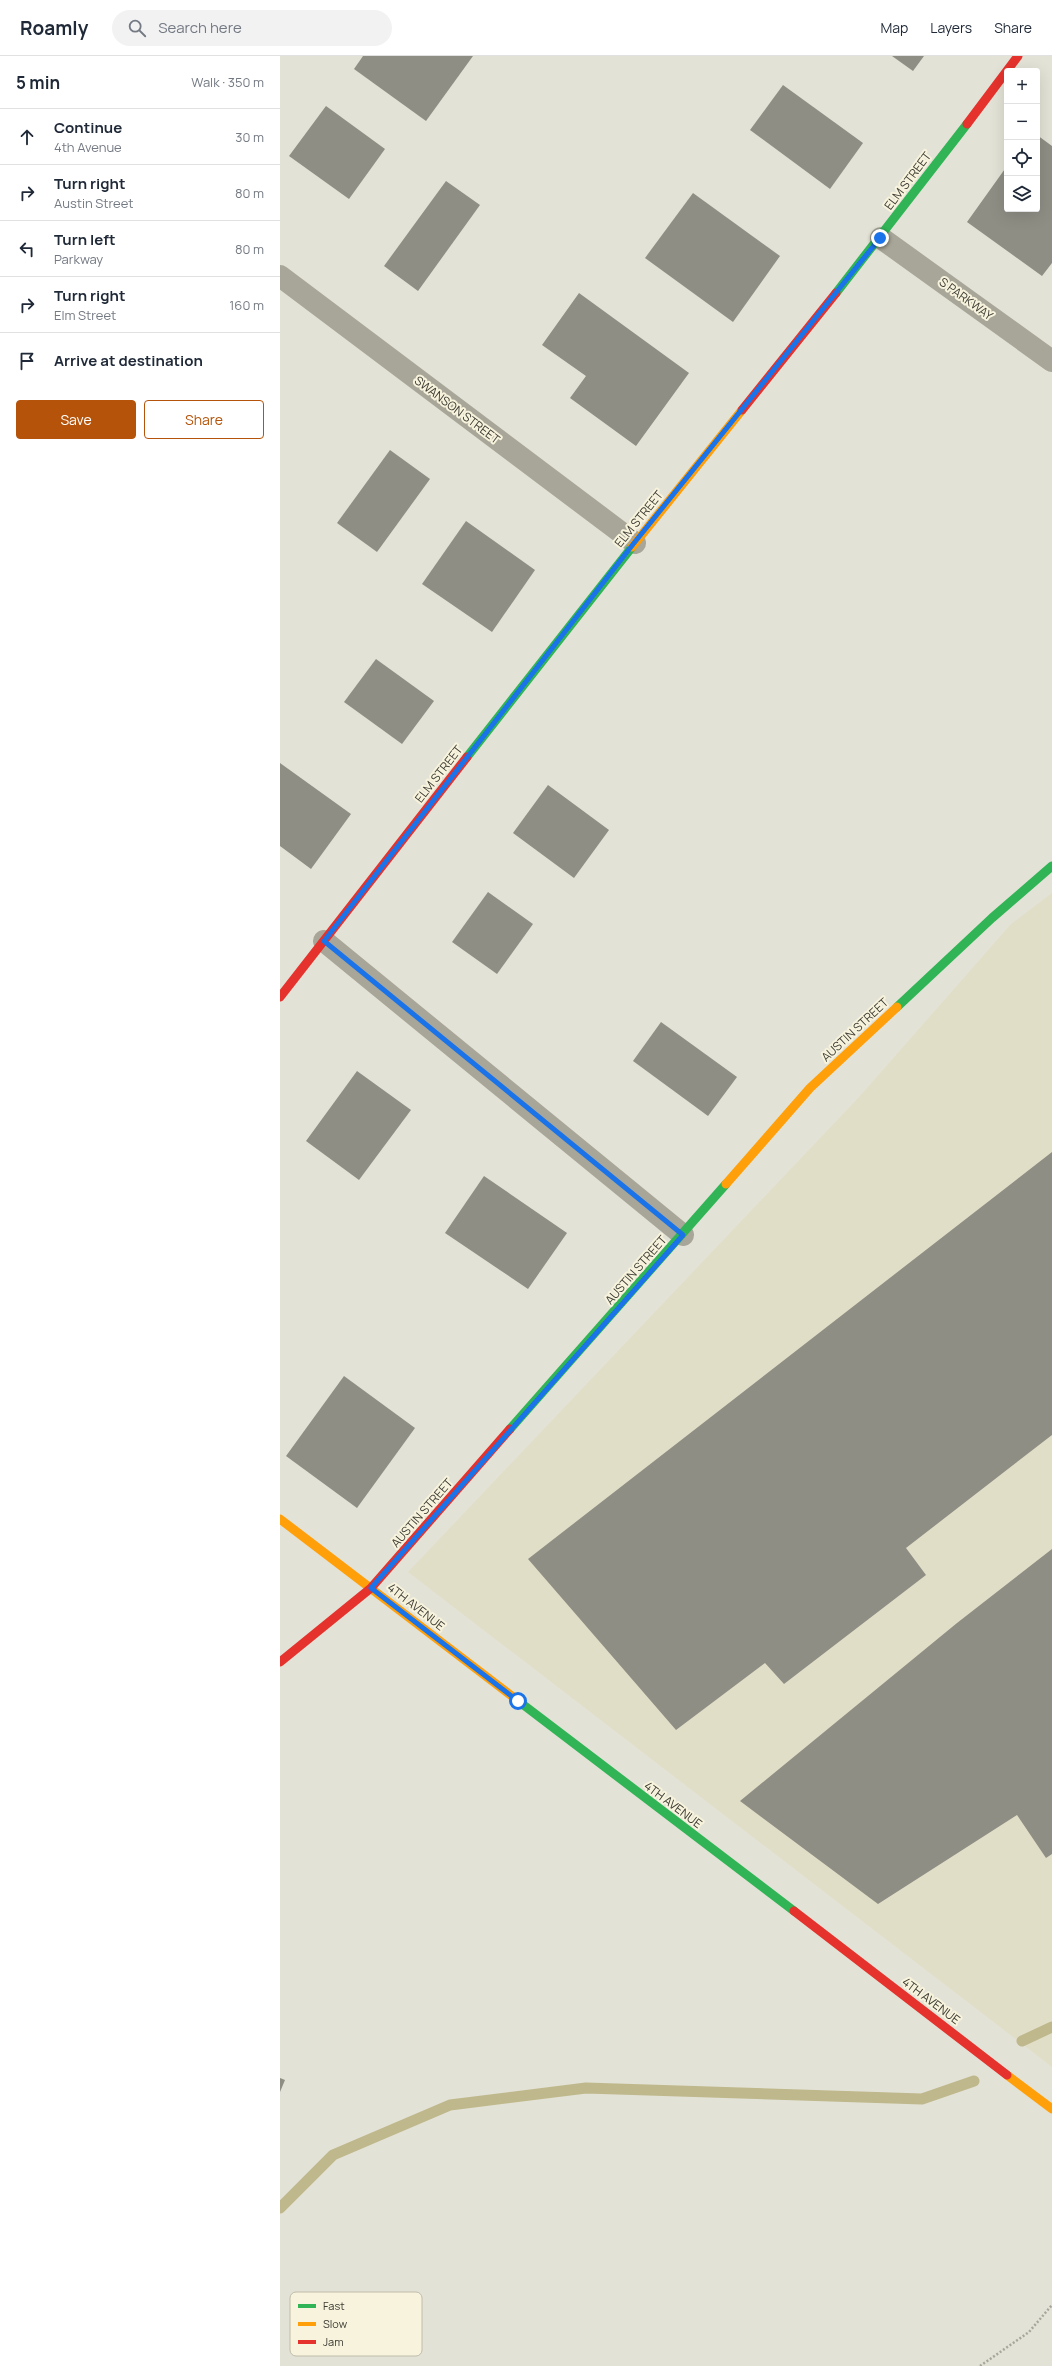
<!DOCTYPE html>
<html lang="en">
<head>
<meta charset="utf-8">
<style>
	body { margin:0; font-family:Manrope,sans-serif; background:#f2f2f3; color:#1f2937 }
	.controls { position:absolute; right:12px; top:12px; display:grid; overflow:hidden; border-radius:4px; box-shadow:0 4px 16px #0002 }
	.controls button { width:36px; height:36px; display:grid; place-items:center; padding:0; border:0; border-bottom:1px solid #e0e1e3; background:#fff; color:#1f2937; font:20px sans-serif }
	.stop { position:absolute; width:12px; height:12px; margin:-9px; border:3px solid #1a73e8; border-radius:50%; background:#fff }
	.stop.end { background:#1a73e8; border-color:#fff; box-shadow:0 1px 4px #0008 }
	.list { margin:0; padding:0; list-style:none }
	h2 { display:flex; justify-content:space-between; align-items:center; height:52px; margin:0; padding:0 16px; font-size:17px }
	h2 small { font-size:13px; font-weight:400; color:#747a83 }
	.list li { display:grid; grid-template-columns:26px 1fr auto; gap:12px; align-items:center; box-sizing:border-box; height:56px; padding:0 16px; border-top:1px solid #e0e1e3 }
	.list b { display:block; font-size:15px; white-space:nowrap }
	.list p { margin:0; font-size:13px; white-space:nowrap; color:#747a83 }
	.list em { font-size:13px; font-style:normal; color:#747a83 }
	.actions { display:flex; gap:8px; padding:12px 16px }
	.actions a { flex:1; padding:9px 0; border:1px solid #b45309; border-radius:4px; text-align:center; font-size:14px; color:#b45309 }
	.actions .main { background:#b45309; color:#fff }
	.icon { flex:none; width:22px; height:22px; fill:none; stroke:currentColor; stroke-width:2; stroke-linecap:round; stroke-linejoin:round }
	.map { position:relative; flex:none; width:772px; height:2310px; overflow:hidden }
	header { display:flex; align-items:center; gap:24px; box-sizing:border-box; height:56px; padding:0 20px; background:#fff; border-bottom:1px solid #e0e1e3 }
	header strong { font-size:19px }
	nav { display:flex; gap:22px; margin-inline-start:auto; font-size:14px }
	.search { width:280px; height:36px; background:#f2f2f3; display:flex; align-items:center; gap:10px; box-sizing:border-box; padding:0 14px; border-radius:22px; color:#747a83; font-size:15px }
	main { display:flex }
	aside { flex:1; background:#fff }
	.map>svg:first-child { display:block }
</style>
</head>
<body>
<header>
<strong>Roamly</strong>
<div class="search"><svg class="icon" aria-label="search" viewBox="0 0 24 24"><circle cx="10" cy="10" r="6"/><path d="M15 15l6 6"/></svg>Search here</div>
<nav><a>Map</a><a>Layers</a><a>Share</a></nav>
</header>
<main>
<aside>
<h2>5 min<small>Walk · 350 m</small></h2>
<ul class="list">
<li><svg class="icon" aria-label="ahead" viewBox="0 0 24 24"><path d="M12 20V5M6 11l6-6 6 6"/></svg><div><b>Continue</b><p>4th Avenue</p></div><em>30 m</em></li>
<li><svg class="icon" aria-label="right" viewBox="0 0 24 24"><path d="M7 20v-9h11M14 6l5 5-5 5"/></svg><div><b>Turn right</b><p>Austin Street</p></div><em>80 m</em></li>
<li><svg class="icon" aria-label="left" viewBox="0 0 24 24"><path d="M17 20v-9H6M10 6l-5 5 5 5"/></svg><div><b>Turn left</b><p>Parkway</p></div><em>80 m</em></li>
<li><svg class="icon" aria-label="right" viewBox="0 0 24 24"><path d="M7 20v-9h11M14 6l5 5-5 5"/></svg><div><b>Turn right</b><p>Elm Street</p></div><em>160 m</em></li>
<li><svg class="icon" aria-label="arrive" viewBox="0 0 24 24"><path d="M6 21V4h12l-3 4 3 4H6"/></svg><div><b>Arrive at destination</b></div></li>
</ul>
<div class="actions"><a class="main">Save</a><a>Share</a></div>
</aside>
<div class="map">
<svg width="772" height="2310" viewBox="0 0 772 2310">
	<rect width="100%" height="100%" fill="#e3e2d6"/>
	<path fill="#e1dec8" d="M772 837V2011L128 1516 579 1041 731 868Z"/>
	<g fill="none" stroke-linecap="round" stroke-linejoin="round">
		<g stroke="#bfb88c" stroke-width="11">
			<path d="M742 1985 772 1971"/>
			<path d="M0 2152 53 2099 170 2049 306 2032 642 2043 694 2025"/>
		</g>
	</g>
	<g fill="#8f8e85">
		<path d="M83 0H193L146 65 74 13Z"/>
		<path d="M612 0H644L633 15Z"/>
		<path d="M503 29 583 87 550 133 470 74Z"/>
		<path d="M46 50 105 93 69 143 9 100Z"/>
		<path d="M757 79 772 90V207L762 220 687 166 727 110V153H757Z"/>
		<path d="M166 125 200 149 138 235 104 210Z"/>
		<path d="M413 137 500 200 453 266 365 202Z"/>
		<path d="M299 237 409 317 356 390 290 342 306 320 262 289Z"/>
		<path d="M110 394 150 423 97 496 57 467Z"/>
		<path d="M186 465 255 514 212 576 142 528Z"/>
		<path d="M96 603 154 645 122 688 64 646Z"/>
		<path d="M0 707 71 758 31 813 0 790Z"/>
		<path d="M268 729 329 774 294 822 233 777Z"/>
		<path d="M208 836 253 868 217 918 172 886Z"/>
		<path d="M381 966 457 1021 428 1060 353 1005Z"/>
		<path d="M77 1015 131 1054 79 1124 26 1085Z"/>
		<path d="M772 1096V1379L626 1492 646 1519 504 1628 485 1607 396 1674 248 1503Z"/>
		<path d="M204 1120 287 1177 248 1233 165 1177Z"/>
		<path d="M64 1320 135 1372 77 1452 6 1400Z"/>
		<path d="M772 1493V1798L766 1802 737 1759 598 1848 460 1745 677 1567Z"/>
		<path d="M0 2022 5 2024 0 2036Z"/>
	</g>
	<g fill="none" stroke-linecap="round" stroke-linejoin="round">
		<path stroke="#a8a69a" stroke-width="2.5" stroke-dasharray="2 2" stroke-linecap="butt" d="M700 2310 749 2276 772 2249"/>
		<g stroke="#a8a698" stroke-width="22">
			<path d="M601 182 772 305"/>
			<path d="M0 220 355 487"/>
			<path d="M44 885 403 1179"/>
		</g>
		<g stroke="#30b455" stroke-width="9">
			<path d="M556 237 687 68"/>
			<path d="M187 701 352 491"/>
			<path d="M617 951 712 862 772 810"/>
			<path d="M230 1373 446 1128"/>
			<path d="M237 1644 514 1855"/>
		</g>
		<g stroke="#ff9f0a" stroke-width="9">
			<path d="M352 491 462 354"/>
			<path d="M446 1128 530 1032 617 951"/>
			<path d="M0 1463 237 1644"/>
			<path d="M727 2019 772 2053"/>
		</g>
		<g stroke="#e5322d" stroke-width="9">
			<path d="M687 68 738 0"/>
			<path d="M462 354 556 237"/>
			<path d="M0 941 187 701"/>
			<path d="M0 1606 91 1532 230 1373"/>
			<path d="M514 1855 727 2019"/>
		</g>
	</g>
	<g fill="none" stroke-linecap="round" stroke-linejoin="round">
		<path stroke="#1a73e8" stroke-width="5" d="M238 1645 91 1532 403 1179 44 885 354 487 600 182"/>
	</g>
	<g text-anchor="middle" stroke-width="4" stroke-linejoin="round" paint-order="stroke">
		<g font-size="12" fill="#3e3d34" stroke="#f7f3dd">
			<text transform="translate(628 125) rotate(-53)" y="4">ELM STREET</text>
			<text transform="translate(686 243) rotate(36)" y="4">S PARKWAY</text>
			<text transform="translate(177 354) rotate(37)" y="4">SWANSON STREET</text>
			<text transform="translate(359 463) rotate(-51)" y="4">ELM STREET</text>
			<text transform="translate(159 718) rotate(-52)" y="4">ELM STREET</text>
			<text transform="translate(575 974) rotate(-43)" y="4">AUSTIN STREET</text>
			<text transform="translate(356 1214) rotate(-49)" y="4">AUSTIN STREET</text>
			<text transform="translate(142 1457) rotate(-49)" y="4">AUSTIN STREET</text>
			<text transform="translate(136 1551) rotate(38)" y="4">4TH AVENUE</text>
			<text transform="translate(393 1749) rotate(37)" y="4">4TH AVENUE</text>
			<text transform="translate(651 1945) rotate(37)" y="4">4TH AVENUE</text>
		</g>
	</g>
	<rect x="10" y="2236" width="132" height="64" rx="6" fill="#f7f3dd" stroke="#c0bcaa" stroke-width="1"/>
	<rect x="18" y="2248" width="18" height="4" fill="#30b455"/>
	<rect x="18" y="2266" width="18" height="4" fill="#ff9f0a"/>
	<rect x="18" y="2284" width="18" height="4" fill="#e5322d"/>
	<g font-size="11" fill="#3e3d34">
		<text x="43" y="2254">Fast</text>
		<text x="43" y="2272">Slow</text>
		<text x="43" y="2290">Jam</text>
	</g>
</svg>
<div class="controls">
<button>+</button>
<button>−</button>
<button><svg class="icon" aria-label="locate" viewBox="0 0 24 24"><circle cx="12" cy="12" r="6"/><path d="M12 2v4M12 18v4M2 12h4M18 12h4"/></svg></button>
<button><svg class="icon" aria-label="layers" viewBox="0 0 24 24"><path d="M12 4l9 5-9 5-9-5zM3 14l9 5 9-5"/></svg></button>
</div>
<div class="stop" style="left:238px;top:1645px"></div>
<div class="stop end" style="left:600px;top:182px"></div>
</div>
</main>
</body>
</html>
